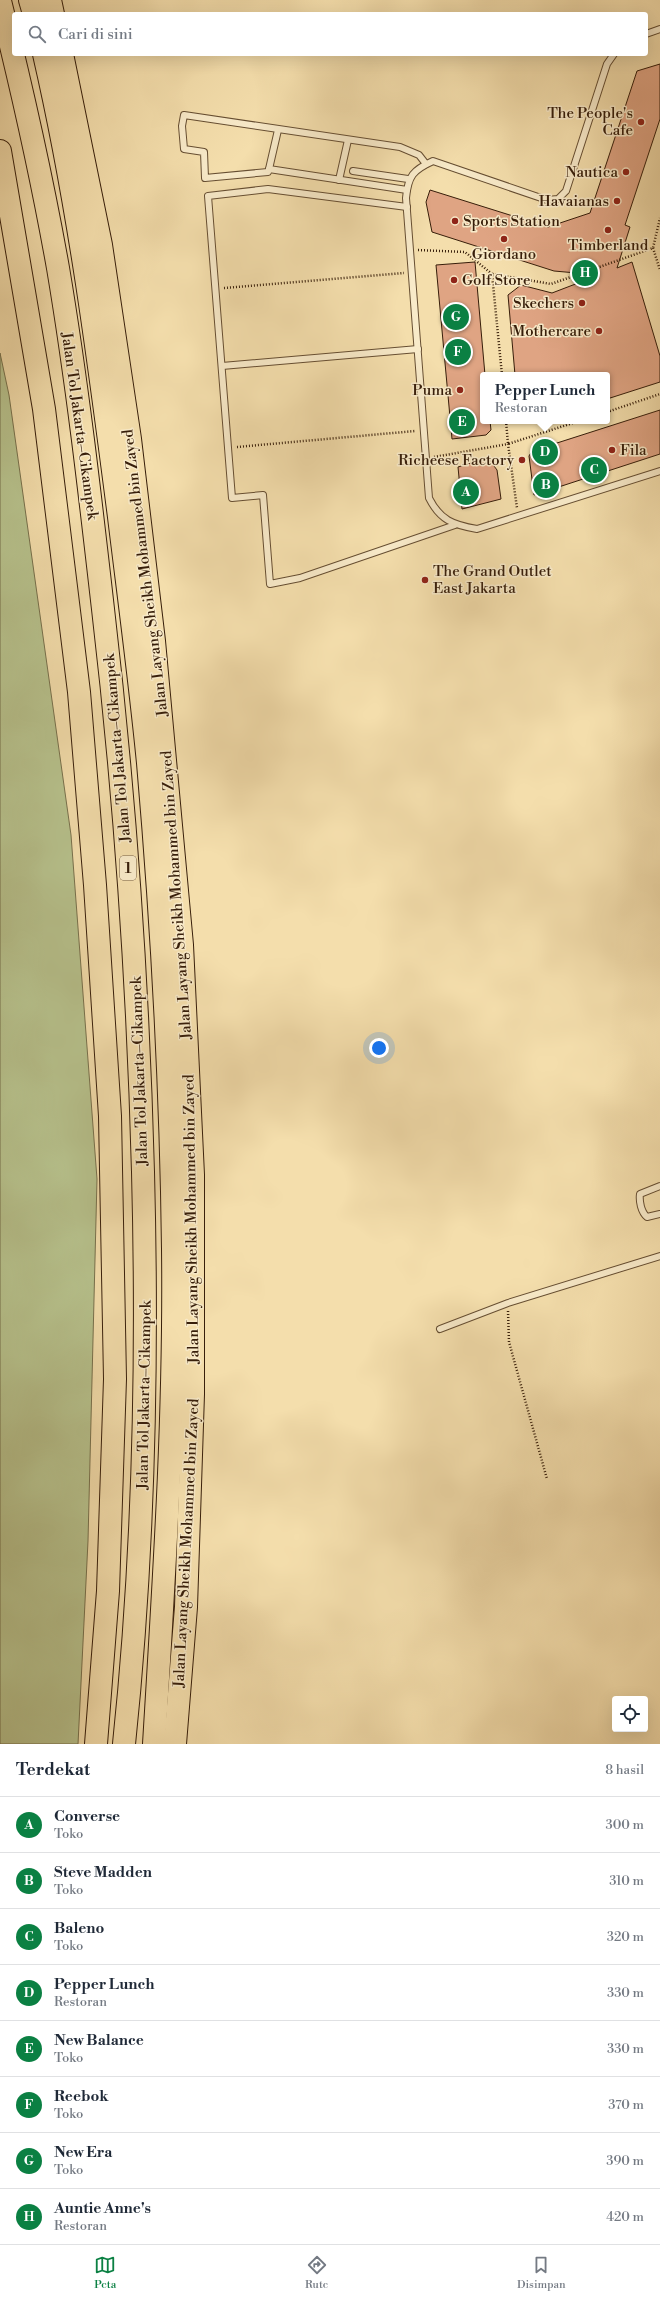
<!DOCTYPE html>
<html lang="id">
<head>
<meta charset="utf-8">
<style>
	body { margin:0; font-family:"Libre Bodoni",serif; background:#f6f6f7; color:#1f2937 }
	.controls { position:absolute; right:12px; bottom:12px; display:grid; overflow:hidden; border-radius:4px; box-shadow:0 4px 16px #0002 }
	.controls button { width:36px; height:36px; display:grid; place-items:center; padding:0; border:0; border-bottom:1px solid #e0e1e3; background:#fff; color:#1f2937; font:20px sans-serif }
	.you { position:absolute; left:379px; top:1048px; width:14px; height:14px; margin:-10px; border:3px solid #fff; border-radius:50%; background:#1a73e8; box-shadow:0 0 0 6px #1a73e833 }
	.badge { display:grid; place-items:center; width:26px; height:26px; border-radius:50%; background:#0b8043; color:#fff; font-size:13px; font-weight:700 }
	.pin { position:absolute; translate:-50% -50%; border:2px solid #fff; box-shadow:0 1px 4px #0006 }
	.popup { position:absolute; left:480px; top:372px; width:130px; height:52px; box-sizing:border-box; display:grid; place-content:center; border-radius:4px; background:#fff; filter:drop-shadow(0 1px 3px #0005); font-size:13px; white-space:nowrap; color:#747a83 }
	.popup b { font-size:15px; color:#1f2937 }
	.popup::after { content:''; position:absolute; left:50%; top:100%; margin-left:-8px; border:8px solid transparent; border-top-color:#fff }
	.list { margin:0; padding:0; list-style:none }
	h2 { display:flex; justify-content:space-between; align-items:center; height:52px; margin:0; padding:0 16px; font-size:17px }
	h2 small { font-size:13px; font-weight:400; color:#747a83 }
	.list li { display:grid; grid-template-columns:26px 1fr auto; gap:12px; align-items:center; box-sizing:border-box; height:56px; padding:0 16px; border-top:1px solid #e0e1e3 }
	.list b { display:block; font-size:15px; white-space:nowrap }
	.list p { margin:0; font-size:13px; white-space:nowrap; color:#747a83 }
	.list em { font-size:13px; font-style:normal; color:#747a83 }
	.icon { flex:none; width:22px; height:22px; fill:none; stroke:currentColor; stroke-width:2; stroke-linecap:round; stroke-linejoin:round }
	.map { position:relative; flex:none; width:660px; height:1744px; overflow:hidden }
	.search { position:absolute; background:#fff; box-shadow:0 4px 16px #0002; left:12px; right:12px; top:12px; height:44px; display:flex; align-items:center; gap:10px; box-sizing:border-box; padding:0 14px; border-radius:4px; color:#747a83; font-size:15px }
	.sheet { height:500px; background:#fff }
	nav { display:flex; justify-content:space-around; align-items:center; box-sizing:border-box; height:56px; border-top:1px solid #e0e1e3; background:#fff; font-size:11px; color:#747a83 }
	nav a { display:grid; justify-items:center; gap:2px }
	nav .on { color:#0b8043 }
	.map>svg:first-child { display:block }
</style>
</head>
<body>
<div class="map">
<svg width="660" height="1744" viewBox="0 0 660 1744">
	<rect width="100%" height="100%" fill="#f4deac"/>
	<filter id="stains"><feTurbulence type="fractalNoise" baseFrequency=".005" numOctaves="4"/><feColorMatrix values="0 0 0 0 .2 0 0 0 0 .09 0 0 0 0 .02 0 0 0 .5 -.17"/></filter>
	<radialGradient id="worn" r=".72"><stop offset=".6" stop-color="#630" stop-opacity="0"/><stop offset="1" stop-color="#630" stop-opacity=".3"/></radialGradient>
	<path fill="#b7c28d" stroke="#77704c" d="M0 353 9 395 71 835 97 1179 88 1541 78 1744H0Z"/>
	<g fill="#dfa483" stroke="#371e0a">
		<path d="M660 64V119L625 225 630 227 617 268 632 262 660 356V382L607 399V375H515L508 295 521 285 552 293 599 275 554 271 432 232 426 202 430 190 548 227 590 213 637 71Z"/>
		<path d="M475 262 485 375H483V421H490L491 430 486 435 452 439 436 265Z"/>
		<path d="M660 410V454L534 495 529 456 532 451Z"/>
		<path d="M488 458 497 470 501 499 462 509 458 467Z"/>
	</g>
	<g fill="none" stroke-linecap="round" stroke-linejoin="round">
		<defs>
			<g id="lane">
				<path d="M646 34 660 29"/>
				<path d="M614 54 607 64 566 191 558 199 547 200 433 161C413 170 408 176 406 198L429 498C440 520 453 525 477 529L660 471"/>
				<path d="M269 169 278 130"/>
				<path d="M353 171 408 179"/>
				<path d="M339 180 348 140"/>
				<path d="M407 190 269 169 268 172 205 178 204 152 184 149 182 126 184 115 400 147 419 155 426 164"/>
				<path d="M407 207 268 189 208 196 232 498 263 495 270 584 300 578 455 525"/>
				<path d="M222 366 418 349"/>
				<path d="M660 1186 640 1194C639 1201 641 1212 647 1217L660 1214"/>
				<path d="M440 1329 508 1303 660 1256"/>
			</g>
			<g id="highway">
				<path d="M30 0 34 14"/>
				<path d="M50 0 53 14"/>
				<path d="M0 1C22 89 42 178 58 268 77 381 90 495 103 609 125 796 138 983 143 1172 148 1362 144 1554 124 1744"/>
				<path d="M44 54C79 206 99 362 119 517 129 599 140 681 148 763 162 924 171 1087 173 1249 175 1414 164 1579 154 1744"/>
				<path d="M62 54 101 245 130 439 154 641 182 945 193 1175V1394L186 1607 175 1744"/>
				<path d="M0 151 44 409 79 692 95 885 110 1116 115 1379 108 1591 96 1744"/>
			</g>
		</defs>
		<use href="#lane" stroke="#664e32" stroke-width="8"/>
		<use href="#highway" stroke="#371e0a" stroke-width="24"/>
		<g stroke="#371e0a" stroke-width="2.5" stroke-dasharray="1 2" stroke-linecap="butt">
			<path d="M653 248 660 270"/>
			<path d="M418 250 465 252 492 274"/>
			<path d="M224 288 404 273"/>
			<path d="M502 375 492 274 551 284 653 248 660 218"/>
			<path d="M607 412 660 394"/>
			<path d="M506 421 508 444 579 421"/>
			<path d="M237 447 415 431"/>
			<path d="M434 457 508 444 517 508"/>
			<path d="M508 1311 509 1342 547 1479"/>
		</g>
		<use href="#lane" stroke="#f8eac9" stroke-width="6"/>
		<use href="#highway" stroke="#f4deac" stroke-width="22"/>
	</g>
	<g fill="#8f2418" stroke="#f8eac9" stroke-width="1.5">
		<circle cx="641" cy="122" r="4"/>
		<circle cx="626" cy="172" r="4"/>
		<circle cx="617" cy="201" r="4"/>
		<circle cx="455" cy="221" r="4"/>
		<circle cx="608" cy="230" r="4"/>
		<circle cx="504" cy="239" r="4"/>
		<circle cx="454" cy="280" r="4"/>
		<circle cx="582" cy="303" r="4"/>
		<circle cx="599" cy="331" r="4"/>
		<circle cx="460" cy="390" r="4"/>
		<circle cx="612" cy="450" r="4"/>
		<circle cx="522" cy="460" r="4"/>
		<circle cx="425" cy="580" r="4"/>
	</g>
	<g text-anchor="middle" stroke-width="3" stroke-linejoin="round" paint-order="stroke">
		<rect fill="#f8eac9" stroke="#715b43" stroke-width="1" x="120" y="856" width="16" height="24" rx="3"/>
		<g font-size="14" font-weight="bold" fill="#371e0a">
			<text x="128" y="873">1</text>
		</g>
		<g font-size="15" fill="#371e0a" stroke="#f8eac9" text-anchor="end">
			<text x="633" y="118">The People's<tspan x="633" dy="17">Cafe</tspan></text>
			<text x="618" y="177">Nautica</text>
			<text x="609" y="206">Havaianas</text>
			<text x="463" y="226" text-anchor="start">Sports Station</text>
			<text x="608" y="250" text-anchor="middle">Timberland</text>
			<text x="504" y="259" text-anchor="middle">Giordano</text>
			<text x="462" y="285" text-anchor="start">Golf Store</text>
			<text x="574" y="308">Skechers</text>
			<text x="591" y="336">Mothercare</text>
			<text x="452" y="395">Puma</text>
			<text x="620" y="455" text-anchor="start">Fila</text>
			<text x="514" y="465">Richeese Factory</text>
			<text x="433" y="576" text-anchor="start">The Grand Outlet<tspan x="433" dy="17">East Jakarta</tspan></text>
		</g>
		<g font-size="15" fill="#371e0a" stroke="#f8eac9">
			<text transform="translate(80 426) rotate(82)" y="5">Jalan Tol Jakarta–Cikampek</text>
			<text transform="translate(145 573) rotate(-97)" y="5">Jalan Layang Sheikh Mohammed bin Zayed</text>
			<text transform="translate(117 748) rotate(-95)" y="5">Jalan Tol Jakarta–Cikampek</text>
			<text transform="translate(176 895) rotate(-94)" y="5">Jalan Layang Sheikh Mohammed bin Zayed</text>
			<text transform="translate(139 1071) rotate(-92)" y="5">Jalan Tol Jakarta–Cikampek</text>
			<text transform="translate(191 1219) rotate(-91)" y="5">Jalan Layang Sheikh Mohammed bin Zayed</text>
			<text transform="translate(144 1395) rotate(-89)" y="5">Jalan Tol Jakarta–Cikampek</text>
			<text transform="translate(186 1543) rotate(-87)" y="5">Jalan Layang Sheikh Mohammed bin Zayed</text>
		</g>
	</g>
	<rect width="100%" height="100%" filter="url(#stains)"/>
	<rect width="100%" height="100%" fill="url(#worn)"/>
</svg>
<div class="controls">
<button><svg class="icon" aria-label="locate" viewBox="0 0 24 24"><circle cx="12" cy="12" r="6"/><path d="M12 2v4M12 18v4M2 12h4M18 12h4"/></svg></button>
</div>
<div class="you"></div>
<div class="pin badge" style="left:466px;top:492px">A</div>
<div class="pin badge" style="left:546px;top:485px">B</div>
<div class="pin badge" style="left:594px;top:470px">C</div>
<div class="pin badge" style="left:545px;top:452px">D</div>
<div class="popup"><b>Pepper Lunch</b>Restoran</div>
<div class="pin badge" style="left:462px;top:422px">E</div>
<div class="pin badge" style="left:458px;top:352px">F</div>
<div class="pin badge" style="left:456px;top:317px">G</div>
<div class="pin badge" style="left:585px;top:273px">H</div>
<div class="search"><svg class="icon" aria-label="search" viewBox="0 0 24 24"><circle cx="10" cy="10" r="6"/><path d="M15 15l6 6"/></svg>Cari di sini</div>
</div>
<section class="sheet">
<h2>Terdekat<small>8 hasil</small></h2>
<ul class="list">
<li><span class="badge">A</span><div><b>Converse</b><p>Toko</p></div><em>300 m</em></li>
<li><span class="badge">B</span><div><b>Steve Madden</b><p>Toko</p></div><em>310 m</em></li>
<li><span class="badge">C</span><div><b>Baleno</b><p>Toko</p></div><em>320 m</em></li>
<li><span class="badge">D</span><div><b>Pepper Lunch</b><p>Restoran</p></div><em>330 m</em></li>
<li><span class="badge">E</span><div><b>New Balance</b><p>Toko</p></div><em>330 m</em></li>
<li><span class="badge">F</span><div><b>Reebok</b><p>Toko</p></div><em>370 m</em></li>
<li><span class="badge">G</span><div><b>New Era</b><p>Toko</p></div><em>390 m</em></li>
<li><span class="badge">H</span><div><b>Auntie Anne's</b><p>Restoran</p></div><em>420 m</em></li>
</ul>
</section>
<nav>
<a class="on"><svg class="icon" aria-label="map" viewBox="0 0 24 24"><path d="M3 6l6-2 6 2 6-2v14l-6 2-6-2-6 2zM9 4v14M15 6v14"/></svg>Peta</a>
<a><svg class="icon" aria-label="directions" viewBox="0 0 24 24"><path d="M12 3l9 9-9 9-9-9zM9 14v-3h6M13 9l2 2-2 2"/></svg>Rute</a>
<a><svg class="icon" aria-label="saved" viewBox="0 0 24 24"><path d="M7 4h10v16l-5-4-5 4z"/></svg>Disimpan</a>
</nav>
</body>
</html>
